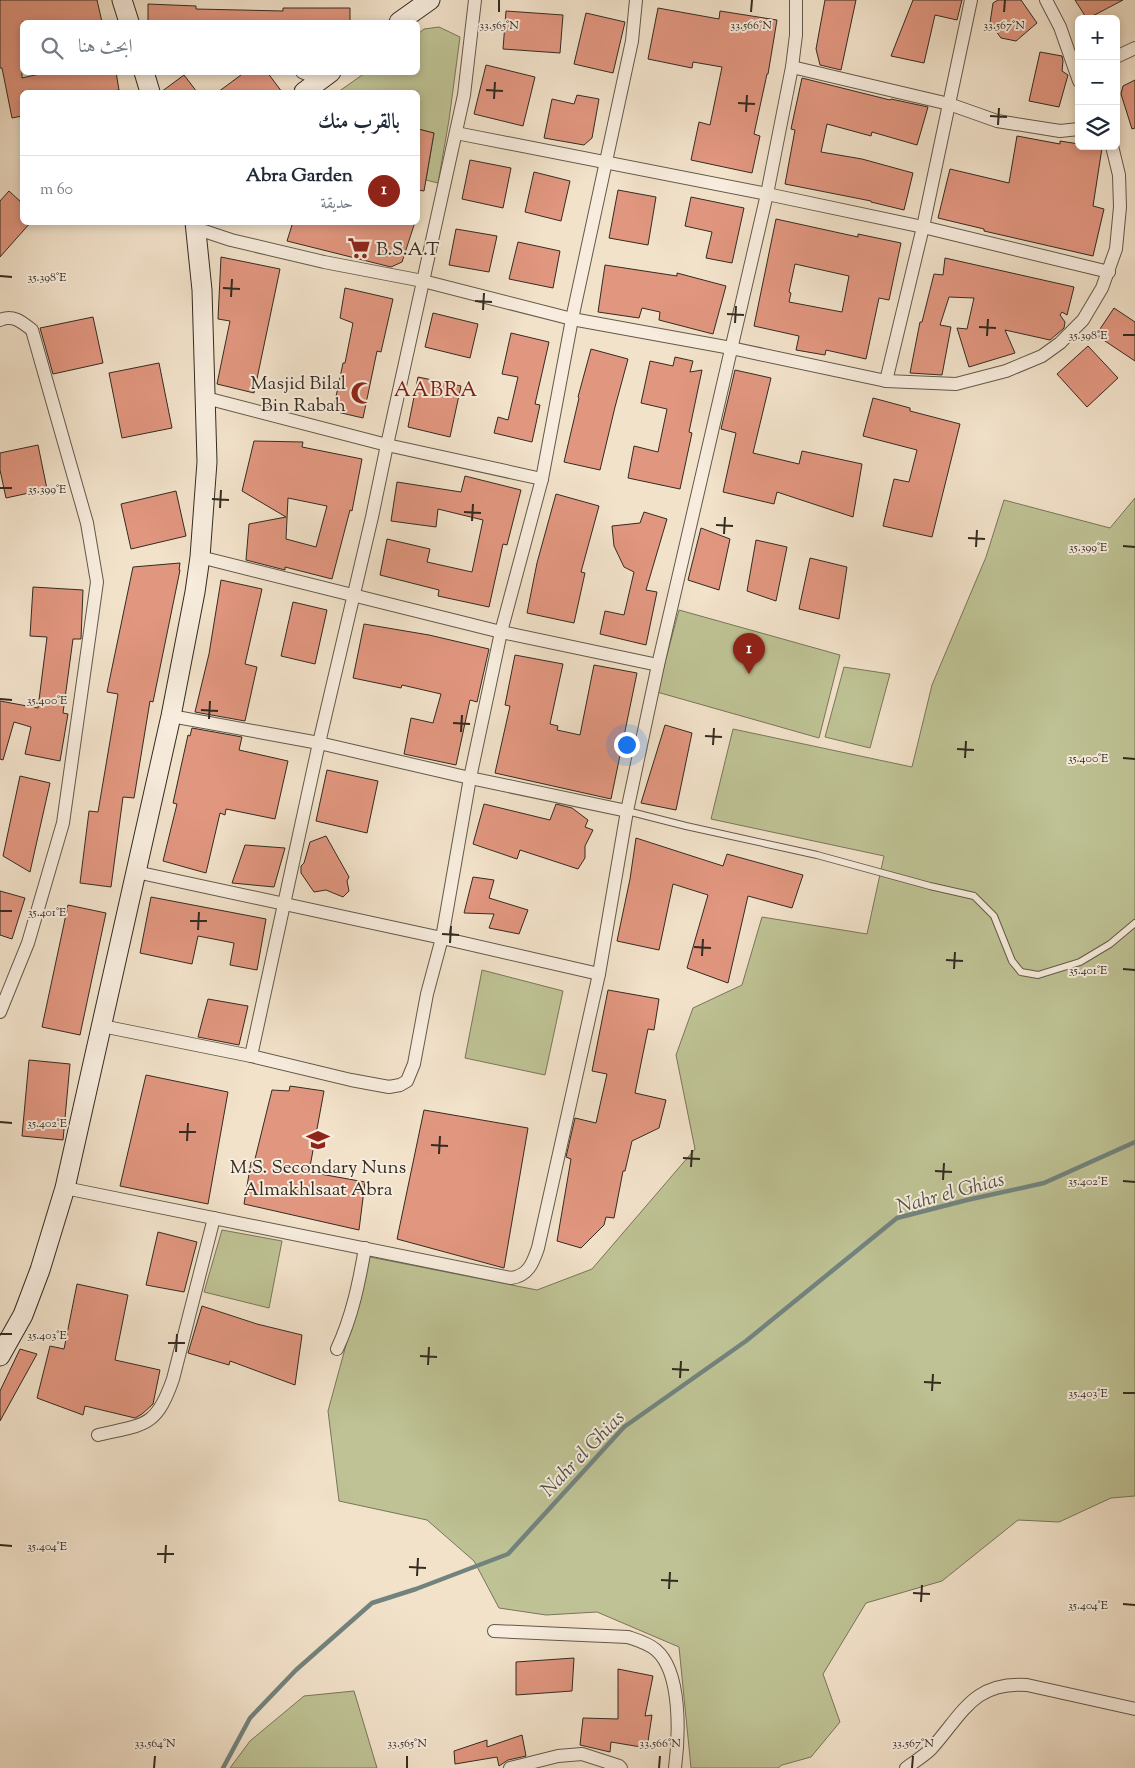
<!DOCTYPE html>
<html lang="ar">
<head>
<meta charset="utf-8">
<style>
	body { margin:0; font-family:"Sorts Mill Goudy",Amiri,serif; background:#f6f6f7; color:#1f2937; direction:rtl }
	.controls { position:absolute; right:15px; top:15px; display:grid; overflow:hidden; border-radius:8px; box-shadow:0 2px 8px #0003 }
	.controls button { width:45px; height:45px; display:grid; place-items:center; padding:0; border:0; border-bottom:1px solid #e0e1e3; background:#fff; color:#1f2937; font:25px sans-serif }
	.you { position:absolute; left:626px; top:744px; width:18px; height:18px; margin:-12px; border:4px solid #fff; border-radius:50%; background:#1a73e8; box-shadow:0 0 0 8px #1a73e833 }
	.badge { display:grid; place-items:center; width:32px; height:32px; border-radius:50%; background:#8f2418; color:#fff; font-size:16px; font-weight:700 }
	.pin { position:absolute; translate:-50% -41px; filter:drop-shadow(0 1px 2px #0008) }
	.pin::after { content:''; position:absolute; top:26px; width:18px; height:15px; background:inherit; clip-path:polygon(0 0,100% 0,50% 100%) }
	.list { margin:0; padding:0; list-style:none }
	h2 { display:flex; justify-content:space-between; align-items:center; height:65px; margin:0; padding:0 20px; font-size:21px }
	h2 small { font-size:16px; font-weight:400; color:#747a83 }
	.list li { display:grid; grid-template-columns:32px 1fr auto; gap:15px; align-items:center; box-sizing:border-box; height:70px; padding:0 20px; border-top:1px solid #e0e1e3 }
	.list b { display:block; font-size:19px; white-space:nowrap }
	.list p { margin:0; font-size:16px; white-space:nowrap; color:#747a83 }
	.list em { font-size:16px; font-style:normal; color:#747a83 }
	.icon { flex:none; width:28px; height:28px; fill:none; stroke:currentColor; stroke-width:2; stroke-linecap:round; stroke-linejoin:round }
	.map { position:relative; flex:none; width:1135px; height:1768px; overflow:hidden; direction:ltr }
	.search { position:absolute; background:#fff; box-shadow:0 2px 8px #0003; left:20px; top:20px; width:400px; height:55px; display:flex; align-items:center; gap:12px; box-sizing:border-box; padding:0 18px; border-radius:8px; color:#747a83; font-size:19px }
	.panel { position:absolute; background:#fff; box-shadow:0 2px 8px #0003; left:20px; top:90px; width:400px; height:135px; border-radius:8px; direction:rtl }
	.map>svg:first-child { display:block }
</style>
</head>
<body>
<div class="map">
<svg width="1135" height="1768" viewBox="0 0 1135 1768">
	<rect width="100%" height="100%" fill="#f2e2ca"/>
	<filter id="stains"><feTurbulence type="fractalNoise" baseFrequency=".004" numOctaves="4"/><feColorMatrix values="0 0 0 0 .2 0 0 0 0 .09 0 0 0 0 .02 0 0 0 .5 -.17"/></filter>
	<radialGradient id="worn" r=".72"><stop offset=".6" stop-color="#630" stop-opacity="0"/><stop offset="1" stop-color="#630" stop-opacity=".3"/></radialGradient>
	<g fill="#bec294" stroke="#78765a">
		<path d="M439 27 460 37 449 120 438 183 426 180 434 133 418 129V92H338L365 73 418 72V34L424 29Z"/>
		<path d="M1135 498V1496L1111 1498 1059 1522 1018 1520 942 1581 866 1603 823 1674 840 1722 811 1757 782 1765 778 1768H691L679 1647 597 1612 546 1615 499 1608 474 1561 427 1520 339 1501 328 1411 370 1257 537 1290 592 1269 695 1149 676 1055 693 1008 742 985 762 917 867 934 884 856 711 819 733 729 912 767 932 685 986 557 1004 500 1110 528Z"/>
		<path d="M679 610 840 655 819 738 657 692Z"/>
		<path d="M844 667 890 674 870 748 825 737Z"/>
		<path d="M482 970 563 991 545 1075 465 1058Z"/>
		<path d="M222 1230 282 1241 269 1308 204 1292Z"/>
		<path d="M354 1691 377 1768H230L250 1741 304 1696Z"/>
	</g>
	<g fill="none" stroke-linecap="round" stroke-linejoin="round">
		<path stroke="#72837e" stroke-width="4.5" d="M223 1768 250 1718 296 1670 372 1603 416 1589 508 1554 624 1427 746 1341 897 1218 967 1200 1044 1183 1135 1142"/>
	</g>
	<g fill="#e1967f" stroke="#332b21" fill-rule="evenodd">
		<path d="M0 0H97L102 22H22V78L48 72H116L119 90 106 92H22V116L12 118 2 68H0Z"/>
		<path d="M825 0H856L841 70 820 65 816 49Z"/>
		<path d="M913 0H962L957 20 935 15 924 63 891 56Z"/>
		<path d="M998 0H1021L1037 23 1016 41 1001 38 990 23 993 3Z"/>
		<path d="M1075 0H1123L1087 19Z"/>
		<path d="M148 4 196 6V9L283 11V8H350V22H148Z"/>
		<path d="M658 8 719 19 720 11 777 20 768 74H767L754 134 760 136 752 173 691 160 699 122 710 125 722 67 693 62 692 68 648 59Z"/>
		<path d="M506 11 563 15 560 53 503 49Z"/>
		<path d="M586 13 625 22 613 73 574 64Z"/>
		<path d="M1040 52 1062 56 1063 61 1062 71 1068 75 1059 107 1029 101Z"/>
		<path d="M486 65 535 77 523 126 474 114Z"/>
		<path d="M245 72H267L282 92H218Z"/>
		<path d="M184 75 197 92H161Z"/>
		<path d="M802 78 890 100 891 99 928 107 917 145 872 132 871 136 827 124 821 152 862 159 913 173 904 210 871 202V201L785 184 795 130 791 129Z"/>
		<path d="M1135 80V128L1132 129 1121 94 1123 86Z"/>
		<path d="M577 95 599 99 592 138 584 145 544 138 552 99 574 104Z"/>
		<path d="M418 129 434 133 424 191 418 190Z"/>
		<path d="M1017 136 1060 144V141L1079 144V146L1102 148 1093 206 1104 209 1093 256 984 231V229L938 218 950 169 1009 183Z"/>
		<path d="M470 160 511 168 503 208 462 199Z"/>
		<path d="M534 172 570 181 561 221 525 212Z"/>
		<path d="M618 190 656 197 648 245 609 238Z"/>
		<path d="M9 191 22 203V222H31L0 257V201Z"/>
		<path d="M691 197 744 208 732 263 706 258 712 232 685 226Z"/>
		<path d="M776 219 858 237V234L901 243 889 300 879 298 866 359 826 350 825 355 796 350 799 336 754 326ZM795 264 849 276 842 312 789 302 791 293 789 292Z"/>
		<path d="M293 222H415L402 262 391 267 287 241Z"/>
		<path d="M456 229 497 236 489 272 449 265Z"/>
		<path d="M518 242 560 251 553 288 509 279Z"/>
		<path d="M221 257 280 269 254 393 217 384 230 321 218 319Z"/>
		<path d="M945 258 1074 287 1067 315 1062 312 1060 315 1065 322 1064 328 1050 340 1005 330 1015 353 969 367 957 328 967 329 974 298 949 297 940 325 951 327 942 375 910 373 920 322H922L934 274 943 275Z"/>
		<path d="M605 265 677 276V273L726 286 713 334 659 320 660 312 642 308 639 318 598 312Z"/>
		<path d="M345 288 393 299 381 352 377 351 363 418 333 411 343 363H345L353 323 340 318Z"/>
		<path d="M1114 308 1135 322V361L1096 335Z"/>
		<path d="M433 313 478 324 470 358 425 347Z"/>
		<path d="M93 317 103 363 53 374 40 328Z"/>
		<path d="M511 333 549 342 535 404 540 405 532 442 494 433 498 417 508 420 518 377 502 374Z"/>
		<path d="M1088 346 1118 378 1087 407 1057 374Z"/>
		<path d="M591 349 628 359 615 407 600 470 564 462 579 398 578 397Z"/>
		<path d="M675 357 693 361 690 372 702 370 689 432 692 433 680 489 628 478 634 446 658 452 667 409 641 403 650 361 673 366Z"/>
		<path d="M159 363 172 428 122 438 109 373Z"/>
		<path d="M735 370 771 378 753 453 799 464 802 451 862 464 853 517 777 492 774 504 723 492 736 433 721 429Z"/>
		<path d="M418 377 461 386 450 437 408 427Z"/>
		<path d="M873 398 910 408V411L960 424 932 537 883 526 894 479 909 482 917 450 863 436Z"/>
		<path d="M254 441 303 442 302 447 362 459 352 511 350 510 332 579 285 567V570L246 560 249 524 286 517 242 491ZM288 498 327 506 316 547 286 539Z"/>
		<path d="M38 445 47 489 6 498 0 470V453Z"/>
		<path d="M465 476 521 490 507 545 503 544 489 607 438 596 439 590 380 575 387 539 430 549 427 562 472 572 483 520 438 509 436 527 391 521 397 482 461 492Z"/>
		<path d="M176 491 186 536 131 549 121 504Z"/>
		<path d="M556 494 599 506 581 572 585 573 574 623 527 613 537 563Z"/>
		<path d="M644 512 667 519 646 590 657 592 646 645 600 634 605 611 624 615 634 572 624 567 614 546 612 526 640 523Z"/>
		<path d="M701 528 730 539 719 590 688 580Z"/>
		<path d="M756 540 787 547 776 601 747 591Z"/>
		<path d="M810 558 847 567 839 619 799 609Z"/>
		<path d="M180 563 179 570H180L153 702 150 701 134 798 123 797 111 887 80 883 89 811 98 812 118 694 107 692 133 567Z"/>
		<path d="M221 580 262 589 245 664 257 667 245 721 195 712 209 654Z"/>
		<path d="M33 587 83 590 81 639H73L63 713 68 714 60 761 25 754 31 727 14 722 3 760 0 759V701L38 708 47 637 30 636Z"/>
		<path d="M293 602 327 610 315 664 281 656Z"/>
		<path d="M364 624 429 635 489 649 477 702 470 700 456 765 404 754 411 718 433 723 441 694 402 685 401 688 353 678Z"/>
		<path d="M515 655 563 664 550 724 558 726 557 730 580 735 594 665 637 673 611 799 495 773 510 706 505 705Z"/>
		<path d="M665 725 692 733 676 810 641 803Z"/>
		<path d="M192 728 242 737 239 750 288 761 275 819 226 809 225 815 220 813 206 873 163 861 177 804 173 803 188 735 190 736Z"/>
		<path d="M327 770 378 781 367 833 316 821Z"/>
		<path d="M20 776 50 783 30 872 3 856Z"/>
		<path d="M484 804 550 820 556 804 572 808 588 820 585 827 593 830 585 846V858L578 869 520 850 517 859 473 844Z"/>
		<path d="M326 836 349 877 347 881 349 891 343 897 326 890 314 892 301 873V866L304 863 310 842Z"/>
		<path d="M636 838 723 866 727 854 803 875 792 908 748 896 728 983 687 968 708 895 673 884 659 950 617 941 630 879Z"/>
		<path d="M245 845 285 848 274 887 232 883Z"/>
		<path d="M473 877 494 880 489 898 528 910 519 934 489 928 494 914 464 913Z"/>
		<path d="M0 891 25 898 12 939 0 935Z"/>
		<path d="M151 897 266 919 257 970 230 965 234 943 198 936 192 964 140 953Z"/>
		<path d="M68 905 106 913 80 1035 42 1027Z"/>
		<path d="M608 990 659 999 654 1030 648 1029 635 1093 666 1100 659 1128 632 1141 625 1171H623L614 1218 606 1217 604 1225 581 1248 557 1241 571 1159 566 1157 575 1118 596 1123 607 1074 592 1071Z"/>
		<path d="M208 999 248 1006 239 1045 198 1037Z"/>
		<path d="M29 1060 70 1064 63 1140 22 1136Z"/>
		<path d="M146 1075 228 1092 208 1204 120 1186Z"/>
		<path d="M290 1086 324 1091 309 1172 365 1182 359 1230 244 1204 251 1162 254 1163 272 1090 289 1091Z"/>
		<path d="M424 1110 528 1128 504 1268 397 1239Z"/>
		<path d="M158 1232 197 1242 184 1292 146 1285Z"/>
		<path d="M77 1284 128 1295 115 1360 160 1370 153 1404 142 1414 135 1418 85 1406 83 1415 37 1398 50 1346 64 1349Z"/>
		<path d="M202 1306 257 1324 302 1335 295 1385 230 1361 229 1365 188 1353Z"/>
		<path d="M20 1349 37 1354 0 1421V1391Z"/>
		<path d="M574 1658 572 1691 516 1695V1662Z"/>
		<path d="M618 1669 653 1676 645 1716 652 1715 647 1748 611 1742 610 1752 580 1745 583 1718 618 1719Z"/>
		<path d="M522 1735 526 1756 508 1760 499 1766 497 1757 455 1764 454 1751 487 1740V1747Z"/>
	</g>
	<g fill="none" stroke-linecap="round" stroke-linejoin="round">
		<defs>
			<path id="lane" d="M627 811 686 826 817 855 930 886 974 896 994 916 1012 961 1021 972 1038 975 1080 962 1110 944 1135 923"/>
			<g id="street">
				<path d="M1046 0 1060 27 1079 81"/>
				<path d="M1116 57 1135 48"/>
				<path d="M792 67 949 104 997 121 1060 131 1079 129"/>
				<path d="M302 72 320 80"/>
				<path d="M456 133 767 194 923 227 1109 272"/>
				<path d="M195 228 231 240 324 262 423 281 572 319 731 348 886 381 956 384 1006 371 1042 356 1060 343 1083 320 1102 288 1116 249 1120 207 1119 175 1112 146"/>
				<path d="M0 320C13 314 22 322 32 330L87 523 97 582 63 823 28 943 0 1012"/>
				<path d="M886 381 923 227 971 0"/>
				<path d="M206 398 387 445 542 479"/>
				<path d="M200 557 501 632 658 665"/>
				<path d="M171 716 319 743 470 778 627 811"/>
				<path d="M136 872 442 938 599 974"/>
				<path d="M102 1026 251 1056 319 743 372 517 387 445 464 95 475 0"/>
				<path d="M251 1056 351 1080 389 1087 400 1085 407 1081 414 1064 427 994 442 938 470 778 501 632 542 479 572 319 632 41 636 0"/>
				<path d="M65 1188 511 1278C528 1276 533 1263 538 1248L599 974 627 811 658 665 767 194 792 67 796 35V0"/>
				<path d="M337 1349C352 1317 359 1283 365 1248"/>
				<path d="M98 1435C145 1424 156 1428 173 1379L214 1218"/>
				<path d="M494 1631 628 1637C637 1640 648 1643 656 1650 682 1672 679 1737 675 1768"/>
				<path d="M510 1768 558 1756 582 1754 619 1766 621 1768"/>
				<path d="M906 1768C914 1762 924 1756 931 1749 962 1715 973 1681 1027 1685L1135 1709"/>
			</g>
			<g id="secondary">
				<path d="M122 0 129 22"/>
				<path d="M399 22 430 0"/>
				<path d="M144 72 150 92"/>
				<path d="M304 92 331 72"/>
				<path d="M0 1356 23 1315 40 1270 65 1188 171 716 195 592 200 557 207 462 202 290 195 222"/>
			</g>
		</defs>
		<use href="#lane" stroke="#63594b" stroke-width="8"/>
		<use href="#street" stroke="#63594b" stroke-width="14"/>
		<use href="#secondary" stroke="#332b21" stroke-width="21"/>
		<use href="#lane" stroke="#f7ecdd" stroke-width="6"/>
		<use href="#street" stroke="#f7ecdd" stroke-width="12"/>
		<use href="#secondary" stroke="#f7ecdd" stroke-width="19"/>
	</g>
	<path fill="none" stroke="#332b21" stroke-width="2" d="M499 12V0M751 12 752 0M1004 12 1005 0M486 90 503 91M494 99 495 82M738 103 755 104M746 112 747 95M990 116 1007 117M998 125 999 108M0 276 12 277M223 288 240 289M231 297 232 279M475 301 492 302M483 310 484 293M727 314 744 315M735 323 736 306M979 327 996 328M1123 335H1135M987 336 988 319M0 488H12M212 499 229 500M220 508 221 490M464 512 481 513M472 521 473 504M716 525 733 526M724 534 725 517M968 538 985 539M1123 546 1135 547M976 547 977 530M0 699 12 700M201 710 218 711M209 719 210 701M453 723 470 724M461 732 462 715M705 736 722 737M713 745 714 728M957 749 974 750M965 758 966 741M1123 758 1135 759M0 911H12M190 921H207M198 930 199 912M442 934 459 935M450 943 451 926M694 947 711 948M702 956 703 939M946 960 963 961M954 969 955 952M1123 969 1135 970M0 1122 12 1123M179 1132H196M187 1141 188 1123M431 1145 448 1146M439 1154 440 1136M683 1158 700 1159M691 1167 692 1150M935 1171 952 1172M943 1180 944 1163M1123 1181 1135 1182M0 1334H12M168 1343H185M176 1352 177 1334M420 1356 437 1357M428 1365 429 1347M672 1369 689 1370M680 1378 681 1361M924 1382 941 1383M932 1391 933 1374M1123 1393H1135M0 1545 12 1546M157 1554H174M165 1563 166 1545M409 1567 426 1568M417 1576 418 1558M661 1580 678 1581M669 1589 670 1572M913 1593 930 1594M921 1602 922 1585M1123 1604 1135 1605M154 1768 155 1756M407 1768V1756M659 1768 660 1756M912 1768 913 1756"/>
	<defs>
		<symbol id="supermarket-bare" viewBox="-9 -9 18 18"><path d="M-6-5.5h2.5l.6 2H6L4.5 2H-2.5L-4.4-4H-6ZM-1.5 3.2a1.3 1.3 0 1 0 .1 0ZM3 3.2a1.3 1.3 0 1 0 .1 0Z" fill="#8f2418" stroke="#f7ecdd" stroke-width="2.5" paint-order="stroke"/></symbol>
		<symbol id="mosque-bare" viewBox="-9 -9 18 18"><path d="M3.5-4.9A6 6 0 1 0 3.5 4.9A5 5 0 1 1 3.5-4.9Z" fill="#8f2418" stroke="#f7ecdd" stroke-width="2.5" paint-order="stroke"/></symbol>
		<symbol id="school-bare" viewBox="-9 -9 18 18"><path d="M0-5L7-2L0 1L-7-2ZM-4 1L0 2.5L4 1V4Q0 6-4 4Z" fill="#8f2418" stroke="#f7ecdd" stroke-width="2.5" paint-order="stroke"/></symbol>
	</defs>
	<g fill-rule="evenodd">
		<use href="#supermarket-bare" x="343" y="232" width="32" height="32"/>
		<use href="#mosque-bare" x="346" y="377" width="32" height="32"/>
		<use href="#school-bare" x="302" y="1124" width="32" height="32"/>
	</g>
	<g text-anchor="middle" stroke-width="4" stroke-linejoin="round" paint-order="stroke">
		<g font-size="19" fill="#332b21" stroke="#f7ecdd" text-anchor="start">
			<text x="376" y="255">B.S.A.T</text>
			<text x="346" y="389" text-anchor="end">Masjid Bilal<tspan x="346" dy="22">Bin Rabah</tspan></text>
			<text x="318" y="1173" text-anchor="middle">M.S. Secondary Nuns<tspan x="318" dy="22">Almakhlsaat Abra</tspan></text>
		</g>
		<g font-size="20" font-style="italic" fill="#4d5048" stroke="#f7ecdd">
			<text transform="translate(950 1192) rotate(-15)" y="7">Nahr el Ghias</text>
			<text transform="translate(582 1453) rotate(-46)" y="7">Nahr el Ghias</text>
		</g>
		<g font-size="21" letter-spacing="1" fill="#7a1f14" stroke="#f7ecdd">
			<text x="436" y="396">AABRA</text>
		</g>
	</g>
	<g font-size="12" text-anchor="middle" fill="#332b21" stroke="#f7ecdd" stroke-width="4" stroke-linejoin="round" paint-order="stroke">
		<text x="499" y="29">33.565°N</text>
		<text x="751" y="29">33.566°N</text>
		<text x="1004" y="29">33.567°N</text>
		<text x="47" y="281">35.398°E</text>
		<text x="1088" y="339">35.398°E</text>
		<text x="47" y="493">35.399°E</text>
		<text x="1088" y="551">35.399°E</text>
		<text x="47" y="704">35.400°E</text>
		<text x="1088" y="762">35.400°E</text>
		<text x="47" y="916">35.401°E</text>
		<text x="1088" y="974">35.401°E</text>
		<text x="47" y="1127">35.402°E</text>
		<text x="1088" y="1185">35.402°E</text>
		<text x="47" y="1339">35.403°E</text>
		<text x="1088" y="1397">35.403°E</text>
		<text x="47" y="1550">35.404°E</text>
		<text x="1088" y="1609">35.404°E</text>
		<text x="155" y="1747">33.564°N</text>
		<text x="407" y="1747">33.565°N</text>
		<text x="660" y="1747">33.566°N</text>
		<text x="913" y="1747">33.567°N</text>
	</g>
	<rect width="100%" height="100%" filter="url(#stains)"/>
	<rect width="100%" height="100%" fill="url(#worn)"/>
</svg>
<div class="controls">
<button>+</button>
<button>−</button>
<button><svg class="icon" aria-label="layers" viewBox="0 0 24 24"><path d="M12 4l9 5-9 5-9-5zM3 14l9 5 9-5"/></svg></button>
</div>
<div class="you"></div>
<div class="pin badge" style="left:749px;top:674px">1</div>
<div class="search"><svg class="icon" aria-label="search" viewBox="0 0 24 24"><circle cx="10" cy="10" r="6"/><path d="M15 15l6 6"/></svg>ابحث هنا</div>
<section class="panel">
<h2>بالقرب منك<small></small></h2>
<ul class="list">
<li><span class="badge">1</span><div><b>Abra Garden</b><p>حديقة</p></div><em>60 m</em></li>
</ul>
</section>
</div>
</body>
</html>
